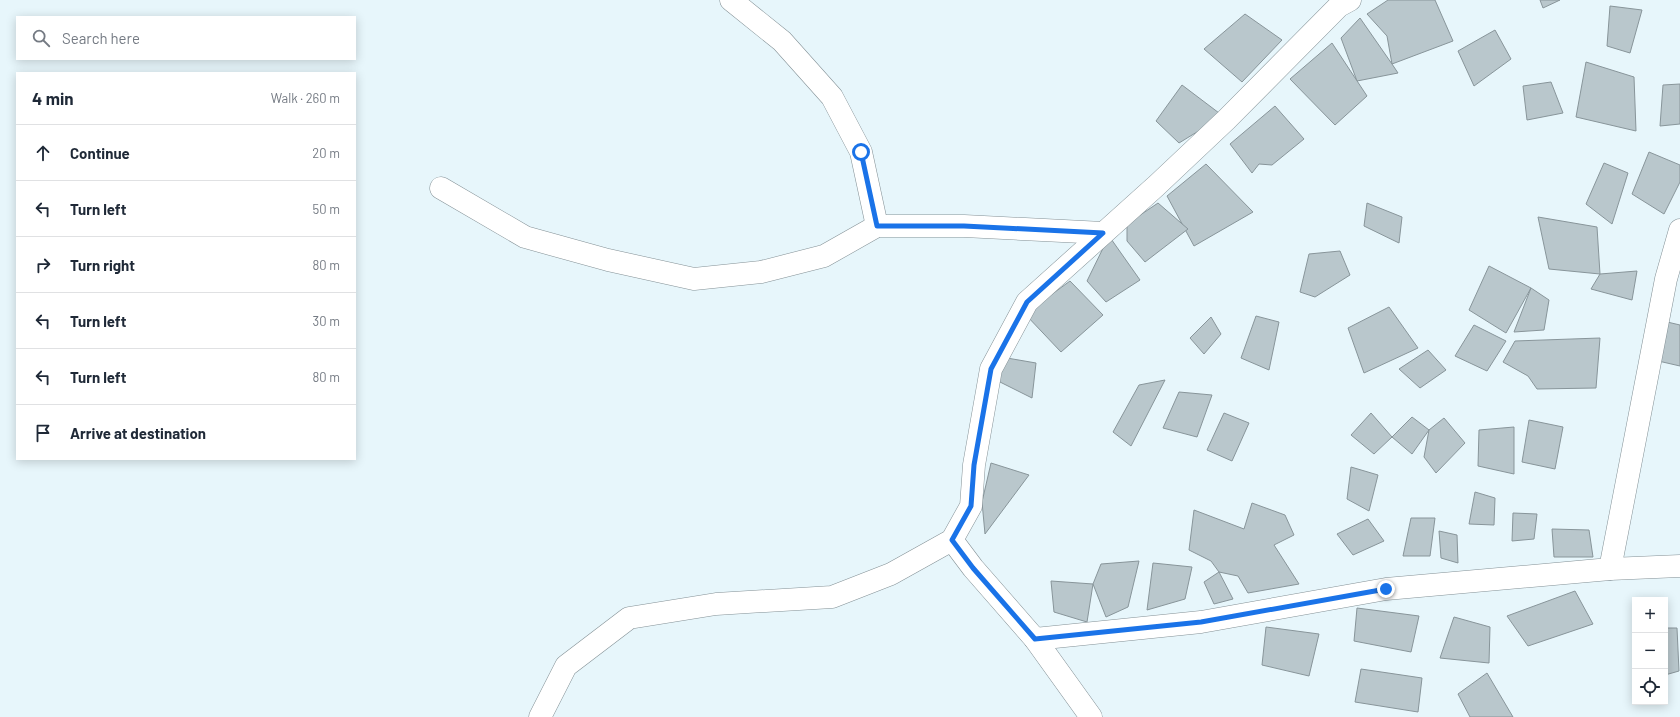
<!DOCTYPE html>
<html lang="en">
<head>
<meta charset="utf-8">
<style>
	body { margin:0; font-family:Barlow,sans-serif; background:#f6f6f7; color:#1f2937 }
	.controls { position:absolute; right:12px; bottom:12px; display:grid; overflow:hidden; border-radius:0px; box-shadow:0 2px 10px #0003 }
	.controls button { width:36px; height:36px; display:grid; place-items:center; padding:0; border:0; border-bottom:1px solid #e0e1e3; background:#fff; color:#1f2937; font:20px sans-serif }
	.stop { position:absolute; width:12px; height:12px; margin:-9px; border:3px solid #1a73e8; border-radius:50%; background:#fff }
	.stop.end { background:#1a73e8; border-color:#fff; box-shadow:0 1px 4px #0008 }
	.list { margin:0; padding:0; list-style:none }
	h2 { display:flex; justify-content:space-between; align-items:center; height:52px; margin:0; padding:0 16px; font-size:17px }
	h2 small { font-size:13px; font-weight:400; color:#747a83 }
	.list li { display:grid; grid-template-columns:26px 1fr auto; gap:12px; align-items:center; box-sizing:border-box; height:56px; padding:0 16px; border-top:1px solid #e0e1e3 }
	.list b { display:block; font-size:15px; white-space:nowrap }
	.list em { font-size:13px; font-style:normal; color:#747a83 }
	.icon { flex:none; width:22px; height:22px; fill:none; stroke:currentColor; stroke-width:2; stroke-linecap:round; stroke-linejoin:round }
	.map { position:relative; flex:none; width:1680px; height:717px; overflow:hidden }
	.search { position:absolute; background:#fff; box-shadow:0 2px 10px #0003; left:16px; top:16px; width:340px; height:44px; display:flex; align-items:center; gap:10px; box-sizing:border-box; padding:0 14px; border-radius:0px; color:#747a83; font-size:15px }
	.panel { position:absolute; background:#fff; box-shadow:0 2px 10px #0003; left:16px; top:72px; width:340px; height:388px; border-radius:0px }
	.map>svg:first-child { display:block }
</style>
</head>
<body>
<div class="map">
<svg width="1680" height="717" viewBox="0 0 1680 717">
	<rect width="100%" height="100%" fill="#e7f6fb"/>
	<g fill="#b9c7cc" stroke="#88959a">
		<path d="M1388 0H1435L1453 41 1392 64 1387 36 1367 14Z"/>
		<path d="M1540 0H1560L1543 8Z"/>
		<path d="M1610 6 1642 10 1630 53 1607 46Z"/>
		<path d="M1245 14 1282 40 1242 82 1204 49Z"/>
		<path d="M1360 18 1392 64 1398 73 1357 81 1341 38Z"/>
		<path d="M1495 30 1511 59 1474 86 1458 51Z"/>
		<path d="M1332 43 1367 96 1335 125 1290 79Z"/>
		<path d="M1586 62 1634 77 1636 131 1576 117Z"/>
		<path d="M1551 82 1563 113 1527 120 1523 86Z"/>
		<path d="M1680 84V124L1660 126 1663 85Z"/>
		<path d="M1182 85 1223 116 1179 143 1156 121Z"/>
		<path d="M1275 106 1304 139 1272 165 1259 164 1252 173 1230 144Z"/>
		<path d="M1649 152 1680 165V182L1664 214 1632 194Z"/>
		<path d="M1604 163 1628 173 1612 224 1586 204Z"/>
		<path d="M1206 164 1253 212 1194 246 1167 196Z"/>
		<path d="M1158 203 1188 229 1145 262 1127 241V224Z"/>
		<path d="M1367 203 1402 217 1399 243 1364 226Z"/>
		<path d="M1538 217 1597 227 1600 274 1549 269Z"/>
		<path d="M1109 236 1140 280 1106 302 1087 281Z"/>
		<path d="M1340 251 1350 275 1315 297 1300 292 1309 254Z"/>
		<path d="M1489 266 1531 288 1506 333 1469 310Z"/>
		<path d="M1637 271 1632 300 1591 289 1600 274Z"/>
		<path d="M1070 281 1103 315 1061 352 1025 314Z"/>
		<path d="M1531 288 1549 300 1544 330 1514 332Z"/>
		<path d="M1389 307 1418 348 1364 373 1348 328Z"/>
		<path d="M1256 316 1279 322 1269 370 1241 358Z"/>
		<path d="M1211 317 1221 334 1204 354 1190 338Z"/>
		<path d="M1663 321 1680 325V366L1654 360Z"/>
		<path d="M1474 325 1506 341 1487 371 1455 356Z"/>
		<path d="M1600 338 1596 388 1537 389 1528 376 1503 362 1515 341Z"/>
		<path d="M1428 350 1446 370 1420 388 1399 369Z"/>
		<path d="M1007 358 1036 363 1032 398 998 381Z"/>
		<path d="M1165 380 1131 446 1113 432 1139 385Z"/>
		<path d="M1179 392 1212 395 1197 437 1163 428Z"/>
		<path d="M1224 413 1249 423 1232 461 1207 450Z"/>
		<path d="M1371 413 1392 437 1374 454 1351 435Z"/>
		<path d="M1412 417 1429 430 1412 454 1392 437Z"/>
		<path d="M1444 418 1465 443 1436 473 1424 457 1429 430Z"/>
		<path d="M1529 420 1563 427 1555 469 1522 462Z"/>
		<path d="M1514 427V474L1478 466 1479 430Z"/>
		<path d="M991 463 1029 475 985 534 982 502Z"/>
		<path d="M1351 467 1378 475 1369 511 1347 499Z"/>
		<path d="M1475 492 1495 498 1494 525 1469 524Z"/>
		<path d="M1252 503 1285 515 1294 535 1274 545 1299 584 1248 593 1238 576 1219 572 1211 561 1189 550 1194 510 1244 529Z"/>
		<path d="M1513 513 1537 514 1534 539 1512 541Z"/>
		<path d="M1411 518H1435L1430 556H1403Z"/>
		<path d="M1368 519 1384 541 1353 555 1337 534Z"/>
		<path d="M1552 529 1589 530 1593 557H1554Z"/>
		<path d="M1439 531 1457 535 1458 563 1441 558Z"/>
		<path d="M1139 561 1128 607 1106 617 1093 584 1101 564Z"/>
		<path d="M1153 563 1192 567 1185 599 1147 610Z"/>
		<path d="M1219 572 1233 599 1214 604 1204 582Z"/>
		<path d="M1051 581 1093 584 1087 622 1054 612Z"/>
		<path d="M1575 591 1593 624 1528 646 1507 616Z"/>
		<path d="M1357 608 1419 616 1411 652 1354 641Z"/>
		<path d="M1454 617 1490 627 1489 663 1440 658Z"/>
		<path d="M1266 627 1319 634 1309 676 1262 665Z"/>
		<path d="M1665 628H1677L1679 671 1665 675Z"/>
		<path d="M1634 629H1635V682Z"/>
		<path d="M1361 669 1422 678 1418 712 1355 702Z"/>
		<path d="M1487 673 1513 717H1470L1458 694Z"/>
	</g>
	<g fill="none" stroke-linecap="round" stroke-linejoin="round">
		<defs>
			<g id="street">
				<path d="M731 0 782 41 832 97 861 152 877 226"/>
				<path d="M441 188 525 237 608 260 694 279 761 272 824 256 877 226H964L1103 233"/>
				<path d="M952 540 973 568 1035 639 1091 717"/>
				<path d="M1610 569 1666 279 1680 230"/>
				<path d="M1035 639 1201 622 1386 589 1610 569 1680 566"/>
				<path d="M540 717 566 666 629 618 716 604 832 597 891 574 952 540 971 506 974 465 991 369 1027 302 1156 186 1226 120 1339 6 1350 0"/>
			</g>
		</defs>
		<use href="#street" stroke="#849196" stroke-width="23"/>
		<use href="#street" stroke="#fff" stroke-width="22"/>
	</g>
	<g fill="none" stroke-linecap="round" stroke-linejoin="round">
		<path stroke="#1a73e8" stroke-width="5" d="M861 152 877 226H964L1103 233 1027 302 991 369 974 465 971 506 952 540 973 568 1035 639 1201 622 1386 589"/>
	</g>
</svg>
<div class="controls">
<button>+</button>
<button>−</button>
<button><svg class="icon" aria-label="locate" viewBox="0 0 24 24"><circle cx="12" cy="12" r="6"/><path d="M12 2v4M12 18v4M2 12h4M18 12h4"/></svg></button>
</div>
<div class="stop" style="left:861px;top:152px"></div>
<div class="stop end" style="left:1386px;top:589px"></div>
<div class="search"><svg class="icon" aria-label="search" viewBox="0 0 24 24"><circle cx="10" cy="10" r="6"/><path d="M15 15l6 6"/></svg>Search here</div>
<section class="panel">
<h2>4 min<small>Walk · 260 m</small></h2>
<ul class="list">
<li><svg class="icon" aria-label="ahead" viewBox="0 0 24 24"><path d="M12 20V5M6 11l6-6 6 6"/></svg><div><b>Continue</b></div><em>20 m</em></li>
<li><svg class="icon" aria-label="left" viewBox="0 0 24 24"><path d="M17 20v-9H6M10 6l-5 5 5 5"/></svg><div><b>Turn left</b></div><em>50 m</em></li>
<li><svg class="icon" aria-label="right" viewBox="0 0 24 24"><path d="M7 20v-9h11M14 6l5 5-5 5"/></svg><div><b>Turn right</b></div><em>80 m</em></li>
<li><svg class="icon" aria-label="left" viewBox="0 0 24 24"><path d="M17 20v-9H6M10 6l-5 5 5 5"/></svg><div><b>Turn left</b></div><em>30 m</em></li>
<li><svg class="icon" aria-label="left" viewBox="0 0 24 24"><path d="M17 20v-9H6M10 6l-5 5 5 5"/></svg><div><b>Turn left</b></div><em>80 m</em></li>
<li><svg class="icon" aria-label="arrive" viewBox="0 0 24 24"><path d="M6 21V4h12l-3 4 3 4H6"/></svg><div><b>Arrive at destination</b></div></li>
</ul>
</section>
</div>
</body>
</html>
